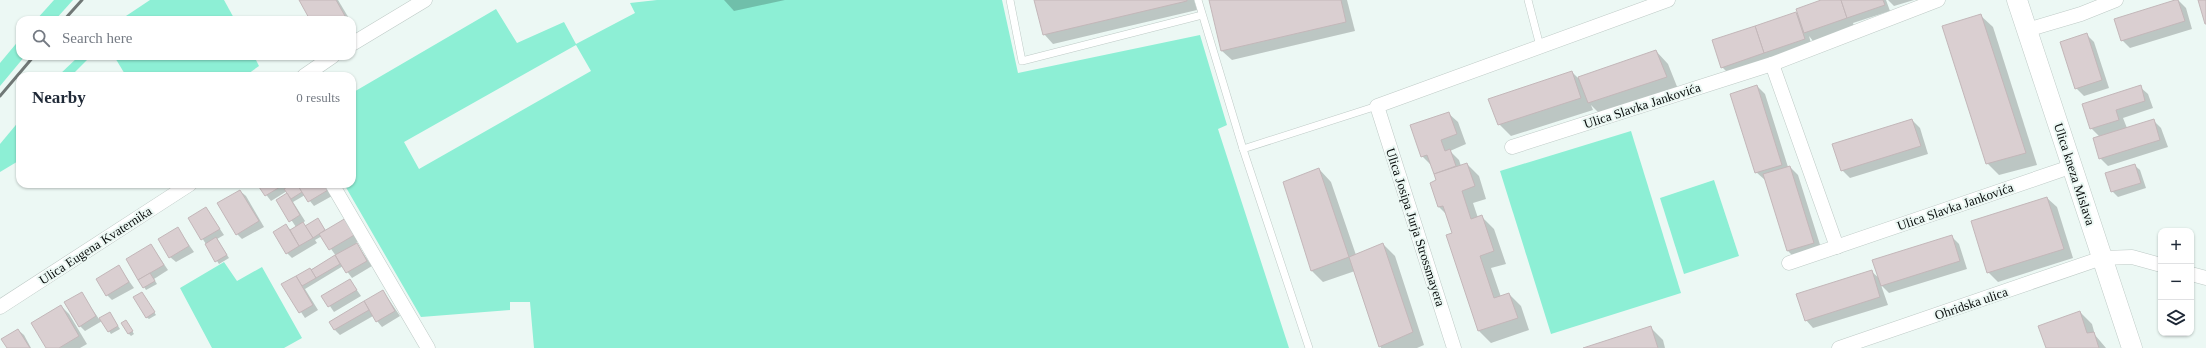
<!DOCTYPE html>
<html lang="en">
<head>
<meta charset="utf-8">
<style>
	body { margin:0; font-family:Georgia,serif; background:#f6f6f7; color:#1f2937 }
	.controls { position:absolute; right:12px; bottom:12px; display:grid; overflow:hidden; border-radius:8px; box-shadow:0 1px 3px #0004 }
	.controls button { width:36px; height:36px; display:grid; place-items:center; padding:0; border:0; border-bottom:1px solid #e0e1e3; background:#fff; color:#1f2937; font:20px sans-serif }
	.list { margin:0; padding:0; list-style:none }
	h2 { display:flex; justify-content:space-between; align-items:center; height:52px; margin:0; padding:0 16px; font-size:17px }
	h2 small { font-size:13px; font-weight:400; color:#747a83 }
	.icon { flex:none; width:22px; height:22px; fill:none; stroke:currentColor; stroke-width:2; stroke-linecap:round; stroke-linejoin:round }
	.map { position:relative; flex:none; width:2206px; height:348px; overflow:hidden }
	.search { position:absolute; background:#fff; box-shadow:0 1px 3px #0004; left:16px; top:16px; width:340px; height:44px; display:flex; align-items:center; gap:10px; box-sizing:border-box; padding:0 14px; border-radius:12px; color:#747a83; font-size:15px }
	.panel { position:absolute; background:#fff; box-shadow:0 1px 3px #0004; left:16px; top:72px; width:340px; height:116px; border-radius:12px }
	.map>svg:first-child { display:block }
</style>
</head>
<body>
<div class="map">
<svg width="2206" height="348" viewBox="0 0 2206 348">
	<rect width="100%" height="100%" fill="#ecf8f4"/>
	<g fill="#8defd5" fill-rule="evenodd">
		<path d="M54 0H73L55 20H36Z"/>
		<path d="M150 0H224L235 20H120Z"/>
		<path d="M657 0H1002L1018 73 1200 35 1227 125 1218 129 1289 348H534L530 302H510V310L421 317 344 184H352V93L496 9 517 43 564 22 576 44 635 13 630 3ZM576 45 591 71 419 169 404 142Z"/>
		<path d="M20 39V56H25L0 86V63Z"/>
		<path d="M79 56H91L71 76H58Z"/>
		<path d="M114 56H254L259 66 245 76H126Z"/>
		<path d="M20 120V160L0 172V144Z"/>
		<path d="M1631 131 1681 293 1551 334 1500 171Z"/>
		<path d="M1714 180 1739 256 1684 274 1660 198Z"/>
		<path d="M224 262 237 281 262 267 302 338 284 348H212L180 288Z"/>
	</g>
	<g fill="#0003">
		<path d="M300 0H338L350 20H311Z"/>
		<path d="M724 0H785L734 11Z"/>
		<path d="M1035 0H1194L1197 10 1053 44 1044 34Z"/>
		<path d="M1210 0H1347L1355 31 1232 60 1222 51Z"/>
		<path d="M1824 0H1886L1890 11 1853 23 1854 26 1813 41 1809 36 1812 47 1730 75 1722 67 1796 13 1800 17Z"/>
		<path d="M1888 0H1914L1894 6Z"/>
		<path d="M2178 0 2186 8 2192 29 2130 48 2122 40Z"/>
		<path d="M1980 15 1993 27 2037 165 1999 175 1987 163Z"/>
		<path d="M2086 34 2094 42 2109 88 2084 96 2076 88Z"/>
		<path d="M1656 51 1668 64 1678 89 1601 115 1591 105 1593 110 1511 136 1499 124 1572 72 1578 78Z"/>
		<path d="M1757 86 1765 94 1788 167H1790L1798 175 1822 251 1796 259 1788 251 1765 180 1756 172Z"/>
		<path d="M2140 87 2148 94 2153 108 2123 118 2127 128 2153 120 2161 128 2168 147 2108 166 2100 158V137L2091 128Z"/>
		<path d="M1448 113 1458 122 1466 144 1450 151 1459 160 1461 166 1467 164 1479 176 1486 199 1473 203 1478 218 1482 217 1494 229 1506 264 1491 268 1501 297 1509 294 1521 306 1529 330 1491 343 1479 331 1447 236 1453 233 1447 215 1439 207 1431 183 1437 181 1432 166 1422 156Z"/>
		<path d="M1912 120 1920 128 1928 154 1850 178 1842 170Z"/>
		<path d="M2134 165 2140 170 2146 188 2118 197 2112 191Z"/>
		<path d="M1319 169 1331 182 1356 255 1383 244 1395 256 1424 345 1417 348H1381L1355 271 1323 282 1311 270Z"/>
		<path d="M258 184H286L288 187 294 184H325L332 196 314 206 305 195 293 202 305 221 303 223 306 226 320 222 326 231 346 219 361 240 356 243 372 266 352 278 343 266 305 289 318 310 305 318 283 285 336 256 322 236 315 240 317 243 292 258 287 253 286 226 291 230 296 227 278 200 287 195 290 198 287 191 271 201Z"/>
		<path d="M240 191 246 196 264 227 242 239 237 234Z"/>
		<path d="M2047 198 2057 207 2073 258 1998 282 1988 272Z"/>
		<path d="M206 208 224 235 217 239 229 258 219 264 189 218Z"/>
		<path d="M178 229 194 252 176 262 170 257Z"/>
		<path d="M1951 236 1959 244 1967 269 1889 293 1881 285 1888 305 1813 328 1806 320 1871 271 1880 279Z"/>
		<path d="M151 245 168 270 154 279 157 284 146 290 127 260Z"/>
		<path d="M119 267 134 288 112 300 107 295Z"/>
		<path d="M350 280 361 296 334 312 323 296Z"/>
		<path d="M383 291 400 316 382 327 373 316 340 335 335 330 330 322Z"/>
		<path d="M81 293 99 319 110 313 120 329 111 334 102 321 85 331 80 326Z"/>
		<path d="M142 293 156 315 149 319 146 317Z"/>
		<path d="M61 306 69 314 87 344 80 348H47Z"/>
		<path d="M2080 312 2092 324 2095 335 2106 348H2047Z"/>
		<path d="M128 324 134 334 131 336 128 333Z"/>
		<path d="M1650 327 1663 340 1665 348H1586Z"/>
		<path d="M18 330 24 335 31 348H8Z"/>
	</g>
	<g fill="#dacfd1" stroke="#c3b7b9">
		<path d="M299 0H336L345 16 338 20H310Z"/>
		<path d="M1034 0H1187V1L1043 35Z"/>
		<path d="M1209 0H1341L1346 22 1221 51Z"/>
		<path d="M1821 0H1841L1847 18 1804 33 1796 9Z"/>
		<path d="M1841 0H1883L1885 5 1847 18Z"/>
		<path d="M2175 0H2178L2185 21 2121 41 2114 19Z"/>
		<path d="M2198 0H2206V24H2205Z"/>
		<path d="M1796 12 1805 39 1764 53 1755 26Z"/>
		<path d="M1981 14 2026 153 1986 164 1942 26Z"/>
		<path d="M1755 26 1764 53 1721 68 1712 40Z"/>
		<path d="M2087 33 2102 80 2075 89 2060 42Z"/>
		<path d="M1656 50 1667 77 1588 103 1578 77Z"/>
		<path d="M1572 71 1581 98 1498 125 1488 99Z"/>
		<path d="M1757 85 1782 165 1755 173 1730 94Z"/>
		<path d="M2141 85 2145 101 2116 110 2119 120 2090 129 2082 104Z"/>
		<path d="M1449 112 1457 134 1441 140 1445 151 1450 149 1456 166 1434 174 1427 155 1421 157 1410 125Z"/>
		<path d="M1912 119 1921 146 1841 171 1832 144Z"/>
		<path d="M2154 119 2160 140 2099 159 2093 138Z"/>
		<path d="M1467 163 1475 186 1462 191 1471 219 1482 215 1494 251 1480 256 1494 298 1509 293 1518 318 1478 331 1446 235 1452 233 1443 206 1438 207 1430 183 1436 180 1434 174Z"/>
		<path d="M2135 164 2141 183 2111 192 2105 173Z"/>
		<path d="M1790 166 1814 243 1787 251 1763 174Z"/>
		<path d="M1319 168 1349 257 1311 271 1283 182Z"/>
		<path d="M257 184H285L265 196Z"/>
		<path d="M292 184H297L302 192 291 199 284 189Z"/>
		<path d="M297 184H324L328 190 308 202Z"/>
		<path d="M240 190 259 221 236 235 217 203Z"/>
		<path d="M287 193 300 215 289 222 276 200Z"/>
		<path d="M2047 197 2064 249 1987 273 1971 221Z"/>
		<path d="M206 207 220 229 201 240 188 218Z"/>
		<path d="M318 218 325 230 313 238 305 226Z"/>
		<path d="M346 218 356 234 329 250 319 234Z"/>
		<path d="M303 222 313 238 299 246 290 230Z"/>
		<path d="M286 224 299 246 286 254 273 232Z"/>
		<path d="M178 227 189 246 169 258 158 239Z"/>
		<path d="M1952 235 1960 261 1881 286 1872 260Z"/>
		<path d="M216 237 227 255 215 262 205 244Z"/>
		<path d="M357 243 367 261 346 273 335 255Z"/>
		<path d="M1383 243 1413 332 1379 347 1349 257Z"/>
		<path d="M151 244 164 265 138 280 126 259Z"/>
		<path d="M335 255 340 264 316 278 311 270Z"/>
		<path d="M119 265 129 282 106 296 96 279Z"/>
		<path d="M310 268 316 278 302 286 296 276Z"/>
		<path d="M1872 270 1880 297 1805 321 1796 294Z"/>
		<path d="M150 273 155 281 143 288 138 280Z"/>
		<path d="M296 276 313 305 299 313 281 284Z"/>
		<path d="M350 279 357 290 328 307 321 296Z"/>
		<path d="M383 290 395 311 376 322 364 301Z"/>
		<path d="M82 292 96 316 79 327 64 302Z"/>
		<path d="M142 292 155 312 146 318 133 297Z"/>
		<path d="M364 301 369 310 334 330 329 322Z"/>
		<path d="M61 305 79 336 59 348H46L31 323Z"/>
		<path d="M2080 311 2087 333 2094 332 2099 348H2046L2038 326Z"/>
		<path d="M110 312 118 326 108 332 99 318Z"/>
		<path d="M126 320 133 331 128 334 121 323Z"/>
		<path d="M1651 326 1658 348H1583Z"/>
		<path d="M18 329 30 348H7L1 339Z"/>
	</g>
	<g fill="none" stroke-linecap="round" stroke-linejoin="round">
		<defs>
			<g id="lane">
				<path d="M1010 0 1022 61 1202 15"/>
				<path d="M1198 0 1243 149 1309 348"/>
				<path d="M1528 0 1540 46"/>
				<path d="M1243 149 1377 106"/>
			</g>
			<g id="street">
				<path d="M2027 30 2081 14 2116 0"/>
				<path d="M352 44 425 0"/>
				<path d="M1772 64 1837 247"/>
				<path d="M304 76 333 56"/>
				<path d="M1512 147 1772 64 1938 0"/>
				<path d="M332 184 428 348"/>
				<path d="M1789 263 2073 166"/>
				<path d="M2191 274 2206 278"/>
				<path d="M0 307 190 184"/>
				<path d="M1454 348 1377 106 1668 0"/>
				<path d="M1839 348 2102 258 2132 257 2161 265"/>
			</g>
			<path id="secondary" d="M2017 0 2132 348"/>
		</defs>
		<use href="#lane" stroke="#becac6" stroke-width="8"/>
		<use href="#street" stroke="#becac6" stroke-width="15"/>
		<use href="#secondary" stroke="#becac6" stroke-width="21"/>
		<use href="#lane" stroke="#fff" stroke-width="7"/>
		<use href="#street" stroke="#fff" stroke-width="14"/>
		<use href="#secondary" stroke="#fff" stroke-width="20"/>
		<g stroke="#707876" stroke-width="3">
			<path d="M64 20 82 0"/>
			<path d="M0 96 34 56"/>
		</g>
	</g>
	<g text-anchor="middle" stroke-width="4" stroke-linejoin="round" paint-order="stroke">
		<g font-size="13" fill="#0a0e0d" stroke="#ecf8f4">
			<text transform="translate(1642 105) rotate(-18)" y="5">Ulica Slavka Jankovića</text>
			<text transform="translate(2075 174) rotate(72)" y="5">Ulica kneza Mislava</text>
			<text transform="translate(1955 206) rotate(-19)" y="5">Ulica Slavka Jankovića</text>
			<text transform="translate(1416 227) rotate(72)" y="5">Ulica Josipa Jurja Strossmayera</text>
			<text transform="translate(95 245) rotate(-33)" y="5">Ulica Eugena Kvaternika</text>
			<text transform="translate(1971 303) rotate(-19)" y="5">Ohridska ulica</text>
		</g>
	</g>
</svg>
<div class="controls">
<button>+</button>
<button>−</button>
<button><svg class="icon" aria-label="layers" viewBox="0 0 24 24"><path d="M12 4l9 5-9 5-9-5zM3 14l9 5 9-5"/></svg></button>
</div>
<div class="search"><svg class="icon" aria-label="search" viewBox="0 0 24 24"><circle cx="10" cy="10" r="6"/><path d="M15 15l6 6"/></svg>Search here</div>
<section class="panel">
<h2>Nearby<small>0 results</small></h2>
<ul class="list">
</ul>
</section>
</div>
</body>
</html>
